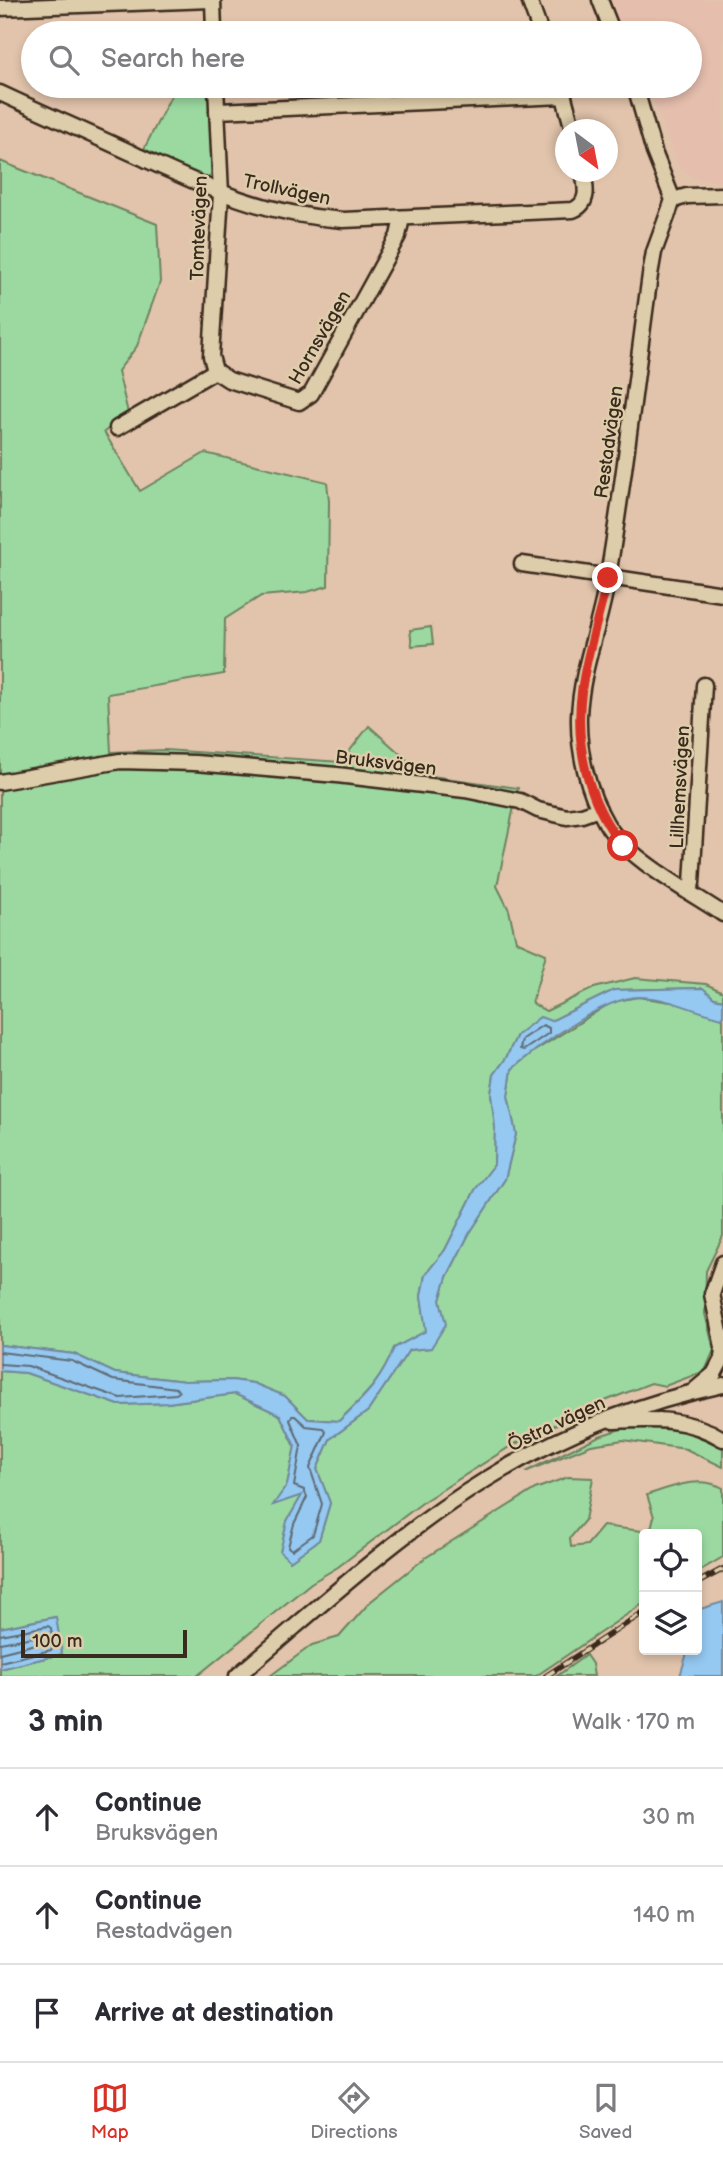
<!DOCTYPE html>
<html lang="en">
<head>
<meta charset="utf-8">
<style>
	body { margin:0; font-family:"Balsamiq Sans",sans-serif; background:#f2f2f3; color:#2b2b33 }
	.controls { position:absolute; right:21px; bottom:21px; display:grid; overflow:hidden; border-radius:7px; box-shadow:0 4px 10px #0003 }
	.controls button { width:63px; height:63px; display:grid; place-items:center; padding:0; border:0; border-bottom:2px solid #e1e1e2; background:#fff; color:#2b2b33; font:35px sans-serif }
	.compass { position:absolute; left:555px; top:119px; width:63px; height:63px; border-radius:50%; background:#fff; box-shadow:0 4px 10px #0003; rotate:148deg }
	.scale { position:absolute; left:21px; bottom:18px; width:166px; box-sizing:border-box; padding-left:7px; border:4px solid #3b2a1e; border-top:0; font-size:19px; line-height:24px; white-space:nowrap; color:#3b2a1e; -webkit-text-stroke:5px #decdaa; paint-order:stroke }
	.stop { position:absolute; width:21px; height:21px; margin:-16px; border:5px solid #d93025; border-radius:50%; background:#fff }
	.stop.end { background:#d93025; border-color:#fff; box-shadow:0 2px 7px #0008 }
	.list { margin:0; padding:0; list-style:none }
	h2 { display:flex; justify-content:space-between; align-items:center; height:91px; margin:0; padding:0 28px; font-size:30px }
	h2 small { font-size:23px; font-weight:400; color:#7c7c81 }
	.list li { display:grid; grid-template-columns:46px 1fr auto; gap:21px; align-items:center; box-sizing:border-box; height:98px; padding:0 28px; border-top:2px solid #e1e1e2 }
	.list b { display:block; font-size:26px; white-space:nowrap }
	.list p { margin:0; font-size:23px; white-space:nowrap; color:#7c7c81 }
	.list em { font-size:23px; font-style:normal; color:#7c7c81 }
	.icon { flex:none; width:38px; height:38px; fill:none; stroke:currentColor; stroke-width:2; stroke-linecap:round; stroke-linejoin:round }
	.map { position:relative; flex:none; width:723px; height:1676px; overflow:hidden }
	.search { position:absolute; background:#fff; box-shadow:0 4px 10px #0003; left:21px; right:21px; top:21px; height:77px; display:flex; align-items:center; gap:18px; box-sizing:border-box; padding:0 24px; border-radius:38px; color:#7c7c81; font-size:26px }
	.sheet { height:385px; background:#fff }
	nav { display:flex; justify-content:space-around; align-items:center; box-sizing:border-box; height:98px; border-top:2px solid #e1e1e2; background:#fff; font-size:19px; color:#7c7c81 }
	nav a { display:grid; justify-items:center; gap:4px }
	nav .on { color:#d93025 }
	.map>svg:first-child { display:block }
</style>
</head>
<body>
<div class="map">
<svg width="723" height="1676" viewBox="0 0 723 1676">
	<rect width="100%" height="100%" fill="#e2c4ac"/>
	<filter id="ink" filterUnits="userSpaceOnUse"><feTurbulence type="fractalNoise" baseFrequency=".0143" numOctaves="2"/><feDisplacementMap in="SourceGraphic" scale="14" xChannelSelector="R" yChannelSelector="G"/><feConvolveMatrix kernelMatrix="1 2 1 2 8 2 1 2 1" color-interpolation-filters="sRGB"/></filter>
	<g filter="url(#ink)">
		<g fill="#e5bead">
			<path d="M610 0H723V181L696 179 679 168 648 86H690V33H623Z"/>
			<path d="M579 1645 586 1655 557 1676H536Z"/>
		</g>
		<g fill="#9cd9a1" stroke="#6c8260" stroke-width="2">
			<path d="M176 86H210L212 174 204 179 144 149Z"/>
			<path d="M0 161 157 224 160 282 137 346 118 371 128 413 104 432 140 491 205 453 327 482 329 501 328 586 307 592 261 596 225 619 224 674 108 694 111 752 165 750 341 762 369 726 424 775 518 788 497 886 509 910 516 941 546 954 532 1003 546 1011 594 988 635 978 706 984 723 992V1000L714 998 702 988 614 990 551 1021 517 1035 506 1058 494 1075 491 1094 495 1127 494 1165 475 1190 445 1250 425 1275 421 1297 427 1331 394 1348C381 1382 364 1396 339 1421L308 1419 285 1396 253 1383 232 1380 185 1381 115 1373 74 1354 0 1345Z"/>
			<path d="M431 627 433 644 412 646 410 630Z"/>
			<path d="M638 997 677 1003 723 1018V1236L706 1271 705 1314 714 1350 705 1371 665 1386 651 1383 605 1401 511 1446 426 1500 338 1567 311 1583 197 1676H0V1669L62 1654 55 1617 0 1628V1371L26 1373 119 1405 168 1403 235 1394 280 1415 295 1446 287 1485 275 1504 303 1494 287 1521 290 1561 319 1540 330 1503 317 1469 330 1439 368 1411 409 1350 431 1348 440 1300 447 1277 469 1234 505 1179 516 1134 508 1096 512 1069 533 1052 612 1002Z"/>
			<path d="M675 1425 723 1448V1467L686 1449 623 1440 591 1445 525 1472 599 1436 630 1426Z"/>
			<path d="M568 1477 593 1478 585 1520 570 1538 571 1547 587 1545 603 1526 642 1531 651 1528 654 1517 647 1495C671 1487 700 1475 723 1488V1557L697 1572V1534H644V1603L536 1676H270L312 1645 339 1637 370 1602 425 1558 535 1489Z"/>
			<path d="M586 1655 592 1664 594 1676H557Z"/>
		</g>
		<g fill="#95c9f2" stroke="#71899d" stroke-width="2">
			<path d="M703 988 714 998 723 1000V1018C694 1012 669 997 638 997 603 998 539 1046 512 1069L508 1096 516 1134 505 1179 469 1234 447 1277 440 1300 446 1324 431 1348 409 1350 368 1411 330 1439 317 1469 330 1503 319 1540 290 1561 280 1552 287 1521 302 1495 273 1505 287 1485 295 1446 280 1415 235 1394 167 1403 119 1405 26 1373 0 1371V1345L74 1354 115 1373 185 1381 232 1380 253 1383 285 1396 308 1419 339 1421C364 1397 381 1382 394 1348L426 1331 421 1296 425 1275 445 1250 475 1190 494 1165 495 1127 491 1094 494 1075 506 1058 517 1035 540 1017 551 1021 614 990Z"/>
			<path d="M723 1602V1676H680L688 1650H697V1620L700 1609Z"/>
			<path d="M56 1617 62 1654 0 1669V1628Z"/>
		</g>
		<g fill="none" stroke-linecap="round" stroke-linejoin="round">
			<g stroke="#5f6a73" stroke-width="2">
				<path d="M543 1025 549 1028V1033L524 1050 520 1049 522 1039Z"/>
				<path d="M0 1352 72 1361 113 1380 176 1388 179 1392 176 1394 120 1398 28 1366 0 1364"/>
				<path d="M292 1416H295L306 1426 323 1428 326 1432 310 1468 322 1504 313 1535 292 1550 288 1547 294 1524 307 1497 304 1490 294 1486 301 1446 290 1420Z"/>
				<path d="M0 1635 48 1626 51 1628 53 1646 51 1650 0 1662"/>
				<path d="M0 1643 39 1636 42 1639 40 1643 0 1653"/>
			</g>
			<defs>
				<g id="minor">
					<path d="M213 0 214 33"/>
					<path d="M529 0 541 33"/>
					<path d="M600 0 613 33"/>
					<path d="M0 8 211 0"/>
					<path d="M561 86 573 130"/>
					<path d="M635 86 654 152 673 200 654 252 650 275C636 375 625 476 608 576 601 623 581 668 579 716 578 752 588 792 606 823 625 857 690 892 723 914"/>
					<path d="M0 93C45 114 91 134 136 155 208 188 261 214 343 220L573 210C590 203 586 187 583 172"/>
					<path d="M217 111 564 96"/>
					<path d="M673 200 687 196 723 195"/>
					<path d="M215 371 229 380 299 402 311 394 398 236 402 218"/>
					<path d="M215 371 211 356 221 194 216 86"/>
					<path d="M117 428 215 371"/>
					<path d="M522 564 723 594"/>
					<path d="M0 782 120 761 195 763 337 775 465 790 520 801 538 810 567 817 582 815 599 809"/>
					<path d="M688 890 692 883 704 685"/>
					<path d="M696 1389 714 1374 722 1359 723 1347 712 1294 723 1263"/>
					<path d="M613 1421C653 1419 687 1417 723 1439"/>
					<path d="M237 1676C318 1608 397 1534 487 1479 560 1434 640 1403 723 1385"/>
				</g>
			</defs>
			<use href="#minor" stroke="#3b2a1e" stroke-width="19"/>
			<use href="#minor" stroke="#decdaa" stroke-width="14"/>
			<defs>
				<g id="rail">
					<path d="M697 1583 723 1569"/>
					<path d="M546 1676 644 1612"/>
				</g>
			</defs>
			<use href="#rail" stroke="#3b2a1e" stroke-width="6"/>
			<use href="#rail" stroke="#decdaa" stroke-width="3.5" stroke-dasharray="10" stroke-linecap="butt"/>
		</g>
	</g>
	<g fill="none" stroke-linecap="round" stroke-linejoin="round" filter="url(#ink)">
		<path stroke="#d93025" stroke-width="9" d="M608 578C600 614 587 651 582 688 574 743 587 802 623 846"/>
	</g>
	<g text-anchor="middle" stroke-width="5" stroke-linejoin="round" paint-order="stroke">
		<g font-size="19" fill="#3b2a1e" stroke="#decdaa">
			<text transform="translate(287 189) rotate(12)" y="7">Trollvägen</text>
			<text transform="translate(198 228) rotate(-88)" y="7">Tomtevägen</text>
			<text transform="translate(319 337) rotate(-60)" y="7">Hornsvägen</text>
			<text transform="translate(608 442) rotate(-82)" y="7">Restadvägen</text>
			<text transform="translate(386 762) rotate(7)" y="7">Bruksvägen</text>
			<text transform="translate(679 787) rotate(-87)" y="7">Lillhemsvägen</text>
			<text transform="translate(556 1423) rotate(-25)" y="7">Östra vägen</text>
		</g>
	</g>
</svg>
<div class="controls">
<button><svg class="icon" aria-label="locate" viewBox="0 0 24 24"><circle cx="12" cy="12" r="6"/><path d="M12 2v4M12 18v4M2 12h4M18 12h4"/></svg></button>
<button><svg class="icon" aria-label="layers" viewBox="0 0 24 24"><path d="M12 4l9 5-9 5-9-5zM3 14l9 5 9-5"/></svg></button>
</div>
<svg class="compass" viewBox="-18 -18 36 36"><path d="M0-13l5 13h-10z" fill="#e53935"/><path d="M0 13l5-13h-10z" fill="#7c7c81"/></svg>
<div class="scale">100 m</div>
<div class="stop" style="left:623px;top:846px"></div>
<div class="stop end" style="left:608px;top:578px"></div>
<div class="search"><svg class="icon" aria-label="search" viewBox="0 0 24 24"><circle cx="10" cy="10" r="6"/><path d="M15 15l6 6"/></svg>Search here</div>
</div>
<section class="sheet">
<h2>3 min<small>Walk · 170 m</small></h2>
<ul class="list">
<li><svg class="icon" aria-label="ahead" viewBox="0 0 24 24"><path d="M12 20V5M6 11l6-6 6 6"/></svg><div><b>Continue</b><p>Bruksvägen</p></div><em>30 m</em></li>
<li><svg class="icon" aria-label="ahead" viewBox="0 0 24 24"><path d="M12 20V5M6 11l6-6 6 6"/></svg><div><b>Continue</b><p>Restadvägen</p></div><em>140 m</em></li>
<li><svg class="icon" aria-label="arrive" viewBox="0 0 24 24"><path d="M6 21V4h12l-3 4 3 4H6"/></svg><div><b>Arrive at destination</b></div></li>
</ul>
</section>
<nav>
<a class="on"><svg class="icon" aria-label="map" viewBox="0 0 24 24"><path d="M3 6l6-2 6 2 6-2v14l-6 2-6-2-6 2zM9 4v14M15 6v14"/></svg>Map</a>
<a><svg class="icon" aria-label="directions" viewBox="0 0 24 24"><path d="M12 3l9 9-9 9-9-9zM9 14v-3h6M13 9l2 2-2 2"/></svg>Directions</a>
<a><svg class="icon" aria-label="saved" viewBox="0 0 24 24"><path d="M7 4h10v16l-5-4-5 4z"/></svg>Saved</a>
</nav>
</body>
</html>
